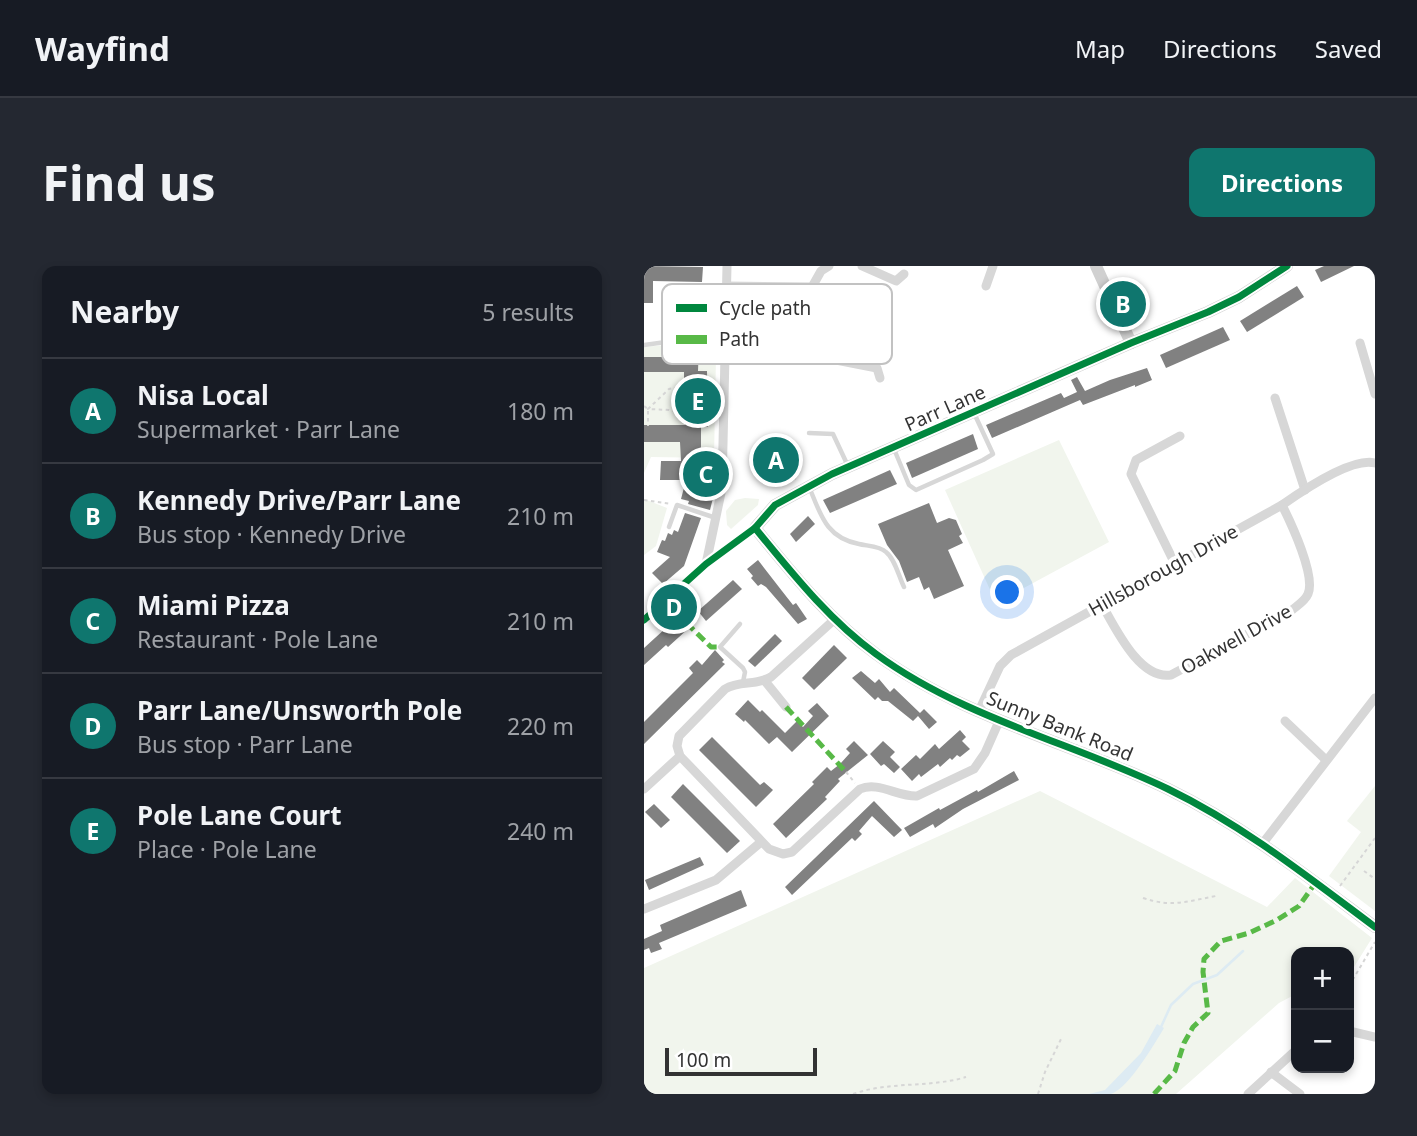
<!DOCTYPE html>
<html lang="en">
<head>
<meta charset="utf-8">
<style>
	body { margin:0; font-family:"Noto Sans",sans-serif; background:#242831; color:#f1f3f6 }
	.controls { position:absolute; right:21px; bottom:21px; display:grid; overflow:hidden; border-radius:14px; box-shadow:0 4px 10px #0003 }
	.controls button { width:63px; height:63px; display:grid; place-items:center; padding:0; border:0; border-bottom:2px solid #363941; background:#171b24; color:#f1f3f6; font:35px sans-serif }
	.scale { position:absolute; left:21px; bottom:18px; width:152px; box-sizing:border-box; padding-left:7px; border:4px solid #333; border-top:0; font-size:19px; line-height:24px; white-space:nowrap; color:#333; -webkit-text-stroke:5px #fff; paint-order:stroke }
	.you { position:absolute; left:364px; top:327px; width:24px; height:24px; margin:-18px; border:5px solid #fff; border-radius:50%; background:#1a73e8; box-shadow:0 0 0 10px #1a73e833 }
	.badge { display:grid; place-items:center; width:46px; height:46px; border-radius:50%; background:#0f766e; color:#fff; font-size:23px; font-weight:700 }
	.pin { position:absolute; translate:-50% -50%; border:4px solid #fff; box-shadow:0 2px 7px #0006 }
	.list { margin:0; padding:0; list-style:none }
	h2 { display:flex; justify-content:space-between; align-items:center; height:91px; margin:0; padding:0 28px; font-size:30px }
	h2 small { font-size:23px; font-weight:400; color:#9ea1a6 }
	.list li { display:grid; grid-template-columns:46px 1fr auto; gap:21px; align-items:center; box-sizing:border-box; height:105px; padding:0 28px; border-top:2px solid #363941 }
	.list b { display:block; font-size:26px; white-space:nowrap }
	.list p { margin:0; font-size:23px; white-space:nowrap; color:#9ea1a6 }
	.list em { font-size:23px; font-style:normal; color:#9ea1a6 }
	.map { position:relative; flex:none; width:731px; height:828px; overflow:hidden; border-radius:14px }
	header { display:flex; align-items:center; gap:42px; box-sizing:border-box; height:98px; padding:0 35px; background:#171b24; border-bottom:2px solid #363941 }
	header strong { font-size:33px }
	nav { display:flex; gap:38px; margin-inline-start:auto; font-size:24px }
	.intro { display:flex; align-items:center; justify-content:space-between; box-sizing:border-box; height:168px; padding:0 42px }
	h1 { margin:0; font-size:49px }
	.button { padding:18px 32px; border-radius:14px; background:#0f766e; color:#fff; font-size:24px; font-weight:700 }
	main { display:flex; gap:42px; padding:0 42px }
	aside { flex:1; background:#171b24; border-radius:14px; box-shadow:0 4px 10px #0003 }
	.map>svg:first-child { display:block }
</style>
</head>
<body>
<header>
<strong>Wayfind</strong>
<nav><a>Map</a><a>Directions</a><a>Saved</a></nav>
</header>
<div class="intro"><h1>Find us</h1><a class="button">Directions</a></div>
<main>
<aside>
<h2>Nearby<small>5 results</small></h2>
<ul class="list">
<li><span class="badge">A</span><div><b>Nisa Local</b><p>Supermarket · Parr Lane</p></div><em>180 m</em></li>
<li><span class="badge">B</span><div><b>Kennedy Drive/Parr Lane</b><p>Bus stop · Kennedy Drive</p></div><em>210 m</em></li>
<li><span class="badge">C</span><div><b>Miami Pizza</b><p>Restaurant · Pole Lane</p></div><em>210 m</em></li>
<li><span class="badge">D</span><div><b>Parr Lane/Unsworth Pole</b><p>Bus stop · Parr Lane</p></div><em>220 m</em></li>
<li><span class="badge">E</span><div><b>Pole Lane Court</b><p>Place · Pole Lane</p></div><em>240 m</em></li>
</ul>
</aside>
<div class="map">
<svg width="731" height="828" viewBox="0 0 731 828">
	<rect width="100%" height="100%" fill="#fff"/>
	<g fill="#f1f5ed">
		<path d="M45 77 64 78 72 90 70 192 7 191 0 207V81Z"/>
		<path d="M415 174 465 276 352 337 301 224Z"/>
		<path d="M101 232 115 233 114 239 87 263 83 259 82 245 91 234Z"/>
		<path d="M0 233 23 242 12 280 0 289Z"/>
		<path d="M731 520V645L685 610 717 566 703 555Z"/>
		<path d="M396 525 623 641 651 612 728 672 705 709V686H652V728L635 737 532 828H0V702Z"/>
	</g>
	<path fill="#ddebf3" d="M513 758 520 762C511 777 484 823 467 828 461 828 451 828 445 828L461 824 497 787Z"/>
	<g fill="none" stroke-linecap="round" stroke-linejoin="round">
		<path stroke="#ddebf3" stroke-width="2.5" d="M517 761 527 739 549 718 573 709 599 685"/>
	</g>
	<g fill="#818181">
		<path d="M0 0 59 1 58 16 9 15V37H0Z"/>
		<path d="M680 0H710L677 16 671 4Z"/>
		<path d="M653 20 660 31 603 66 596 55Z"/>
		<path d="M579 61 586 74 522 102 516 89Z"/>
		<path d="M40 79H55L54 105H63L64 161H57V193L44 194 41 199 45 203H69L70 228 66 244 44 238 45 235 37 233 42 214H16L17 195H37L36 176H0V159H41V149H45V120H40V106H0V91H40Z"/>
		<path d="M503 102 508 114 491 121V119L439 139 436 134 348 172 342 159 417 127 420 132 433 126 427 114 433 111 441 125 466 114Z"/>
		<path d="M329 168 334 183 268 212 262 197Z"/>
		<path d="M246 204 253 218 186 247 179 234Z"/>
		<path d="M285 237 293 257 305 252 312 254 318 268 315 270 319 277 304 284 320 320 290 333 285 321 280 324 275 311 263 316 255 295 243 279 234 258Z"/>
		<path d="M41 247 57 252 40 300 19 318 8 307 26 291 13 286 18 274 21 275 24 267 28 269 30 264 34 266Z"/>
		<path d="M164 250 171 258 152 276 146 268Z"/>
		<path d="M114 294 138 325 149 339 152 337 163 353 154 358 122 321 117 318 114 320 107 312 109 310 103 303Z"/>
		<path d="M89 314 98 323 62 355 54 345Z"/>
		<path d="M34 351 45 362 24 381 22 379 0 399V382Z"/>
		<path d="M131 368 138 375 111 401 104 395Z"/>
		<path d="M190 379 203 392 170 424 158 412Z"/>
		<path d="M71 384 80 394 78 396 81 398 0 478V456L49 407 45 402 53 394 58 399Z"/>
		<path d="M217 405 231 417 235 413 246 426 250 422 276 447 280 443 293 456 285 463 274 450 269 455 244 435H238L234 431 231 434 208 412Z"/>
		<path d="M104 434 116 446 118 444 141 467 153 455 159 461 169 450 164 445 173 437 185 450 148 486 133 471 125 478 101 454 100 456 91 448Z"/>
		<path d="M316 464 322 471 318 475 326 483 316 491 313 489 308 494 306 492 296 501 294 498 277 511 275 508 268 515 257 503 272 489 276 493 291 478 295 483Z"/>
		<path d="M68 471 116 519 120 516 129 524 112 541 55 484Z"/>
		<path d="M210 475 224 489 194 513 196 515 181 531 183 533 142 572 129 558 170 518 168 516 183 501 187 505 196 498 206 487 202 483Z"/>
		<path d="M239 475 251 486 246 491 256 501 250 507 240 498 237 500 226 488Z"/>
		<path d="M370 505 375 514 319 543 291 562 289 558 266 571 260 562 295 542 296 544 333 524 334 526Z"/>
		<path d="M39 518 96 575 83 587 27 531Z"/>
		<path d="M230 535 258 564 250 571 228 550 215 565 218 568 211 575 208 572 148 629 141 621Z"/>
		<path d="M10 538 26 554 17 562 1 546Z"/>
		<path d="M56 591 60 599 5 624 1 614Z"/>
		<path d="M97 624 103 640 15 677 18 683 7 687 5 682 0 684V673L18 665 16 659Z"/>
	</g>
	<g fill="none" stroke-linecap="round" stroke-linejoin="round">
		<g stroke="#d6d6d6" stroke-width="2" stroke-dasharray="3.5 3.5" stroke-linecap="butt">
			<path d="M63 118 69 121"/>
			<path d="M41 120 25 123 4 143 25 144 45 149"/>
			<path d="M0 140 4 143V160"/>
			<path d="M130 220 148 211 154 214"/>
			<path d="M0 234 27 238"/>
			<path d="M202 506 211 517"/>
			<path d="M720 605 731 613"/>
			<path d="M696 620 731 572"/>
			<path d="M499 632C529 642 544 635 572 630"/>
			<path d="M705 720 731 676"/>
			<path d="M209 828C246 815 286 822 322 811"/>
			<path d="M394 828 401 806 418 771"/>
		</g>
		<g stroke="#d7d7d7" stroke-width="4.5">
			<path d="M0 79 80 68"/>
			<path d="M165 167 189 168 204 200"/>
			<path d="M250 183 265 219 272 224 339 194 349 188 330 147"/>
			<path d="M46 198H77"/>
			<path d="M166 223C177 250 183 272 215 278 223 280 236 280 242 286 251 293 255 311 260 321"/>
			<path d="M25 261 33 239 72 252"/>
			<path d="M96 358 76 381 99 402 101 406 99 416"/>
		</g>
		<g stroke="#d7d7d7" stroke-width="9">
			<path d="M218 0 252 15 260 8"/>
			<path d="M82 20 168 21 177 5 185 0"/>
			<path d="M342 20 349 0"/>
			<path d="M168 21 178 47 175 79 187 93 233 102 236 112"/>
			<path d="M716 77 731 128"/>
			<path d="M631 132 661 224"/>
			<path d="M62 298 78 222 83 0"/>
			<path d="M531 298 487 208 492 194 536 170"/>
			<path d="M457 337C471 361 495 414 527 409L648 344C654 339 661 335 664 328 672 310 647 257 638 239"/>
			<path d="M191 353 127 411C111 420 96 414 81 423L35 470 33 480 36 490 125 583 139 588 148 586 216 523C234 515 254 531 273 530L330 503 341 487 356 453"/>
			<path d="M0 354 62 298 111 262"/>
			<path d="M121 415 142 441"/>
			<path d="M335 445 356 400 367 389 638 239C658 225 708 191 731 197"/>
			<path d="M641 455 682 494"/>
			<path d="M0 523 36 490"/>
			<path d="M619 577 731 432"/>
			<path d="M0 643 72 614 117 576"/>
			<path d="M705 765 731 771"/>
			<path d="M627 806 656 828"/>
			<path d="M604 828 652 784"/>
		</g>
		<g stroke="#d0d0d0" stroke-width="12">
			<path d="M452 0 487 77"/>
			<path d="M643 0 595 31 564 46 487 77 188 208 131 239 111 262C148 307 185 354 232 388 319 452 429 477 524 523 600 560 664 611 731 661"/>
		</g>
		<g stroke="#58b947" stroke-width="5" stroke-dasharray="10 5" stroke-linecap="butt">
			<path d="M21 336 67 381H76"/>
			<path d="M142 441 202 506"/>
			<path d="M510 828 531 805 540 777 549 761 564 747 559 706 560 693 577 675 605 667 633 654 655 640 672 616"/>
		</g>
		<defs>
			<g id="cycleway">
				<path d="M111 262C148 307 185 354 232 388 319 452 429 477 524 523 600 560 664 611 731 661"/>
				<path d="M0 354 62 298 111 262 131 239 188 208 487 77 564 46 595 31 643 0"/>
			</g>
		</defs>
		<use href="#cycleway" stroke="#fff" stroke-width="11"/>
		<use href="#cycleway" stroke="#00873e" stroke-width="7"/>
	</g>
	<g text-anchor="middle" stroke-width="7" stroke-linejoin="round" paint-order="stroke">
		<g font-size="19" fill="#333" stroke="#fff">
			<text transform="translate(301 142) rotate(-24)" y="7">Parr Lane</text>
			<text transform="translate(519 304) rotate(-29)" y="7">Hillsborough Drive</text>
			<text transform="translate(592 373) rotate(-29)" y="7">Oakwell Drive</text>
			<text transform="translate(416 460) rotate(22)" y="7">Sunny Bank Road</text>
		</g>
	</g>
	<rect x="18" y="18" width="230" height="80" rx="10" fill="#fff" stroke="#c2c2c2" stroke-width="2"/>
	<rect x="32" y="38" width="31" height="8" fill="#00873e"/>
	<rect x="32" y="69" width="31" height="9" fill="#58b947"/>
	<g font-size="19" fill="#333">
		<text x="75" y="49">Cycle path</text>
		<text x="75" y="80">Path</text>
	</g>
</svg>
<div class="controls">
<button>+</button>
<button>−</button>
</div>
<div class="scale">100 m</div>
<div class="you"></div>
<div class="pin badge" style="left:132px;top:194px">A</div>
<div class="pin badge" style="left:479px;top:38px">B</div>
<div class="pin badge" style="left:62px;top:208px">C</div>
<div class="pin badge" style="left:30px;top:341px">D</div>
<div class="pin badge" style="left:54px;top:135px">E</div>
</div>
</main>
</body>
</html>
